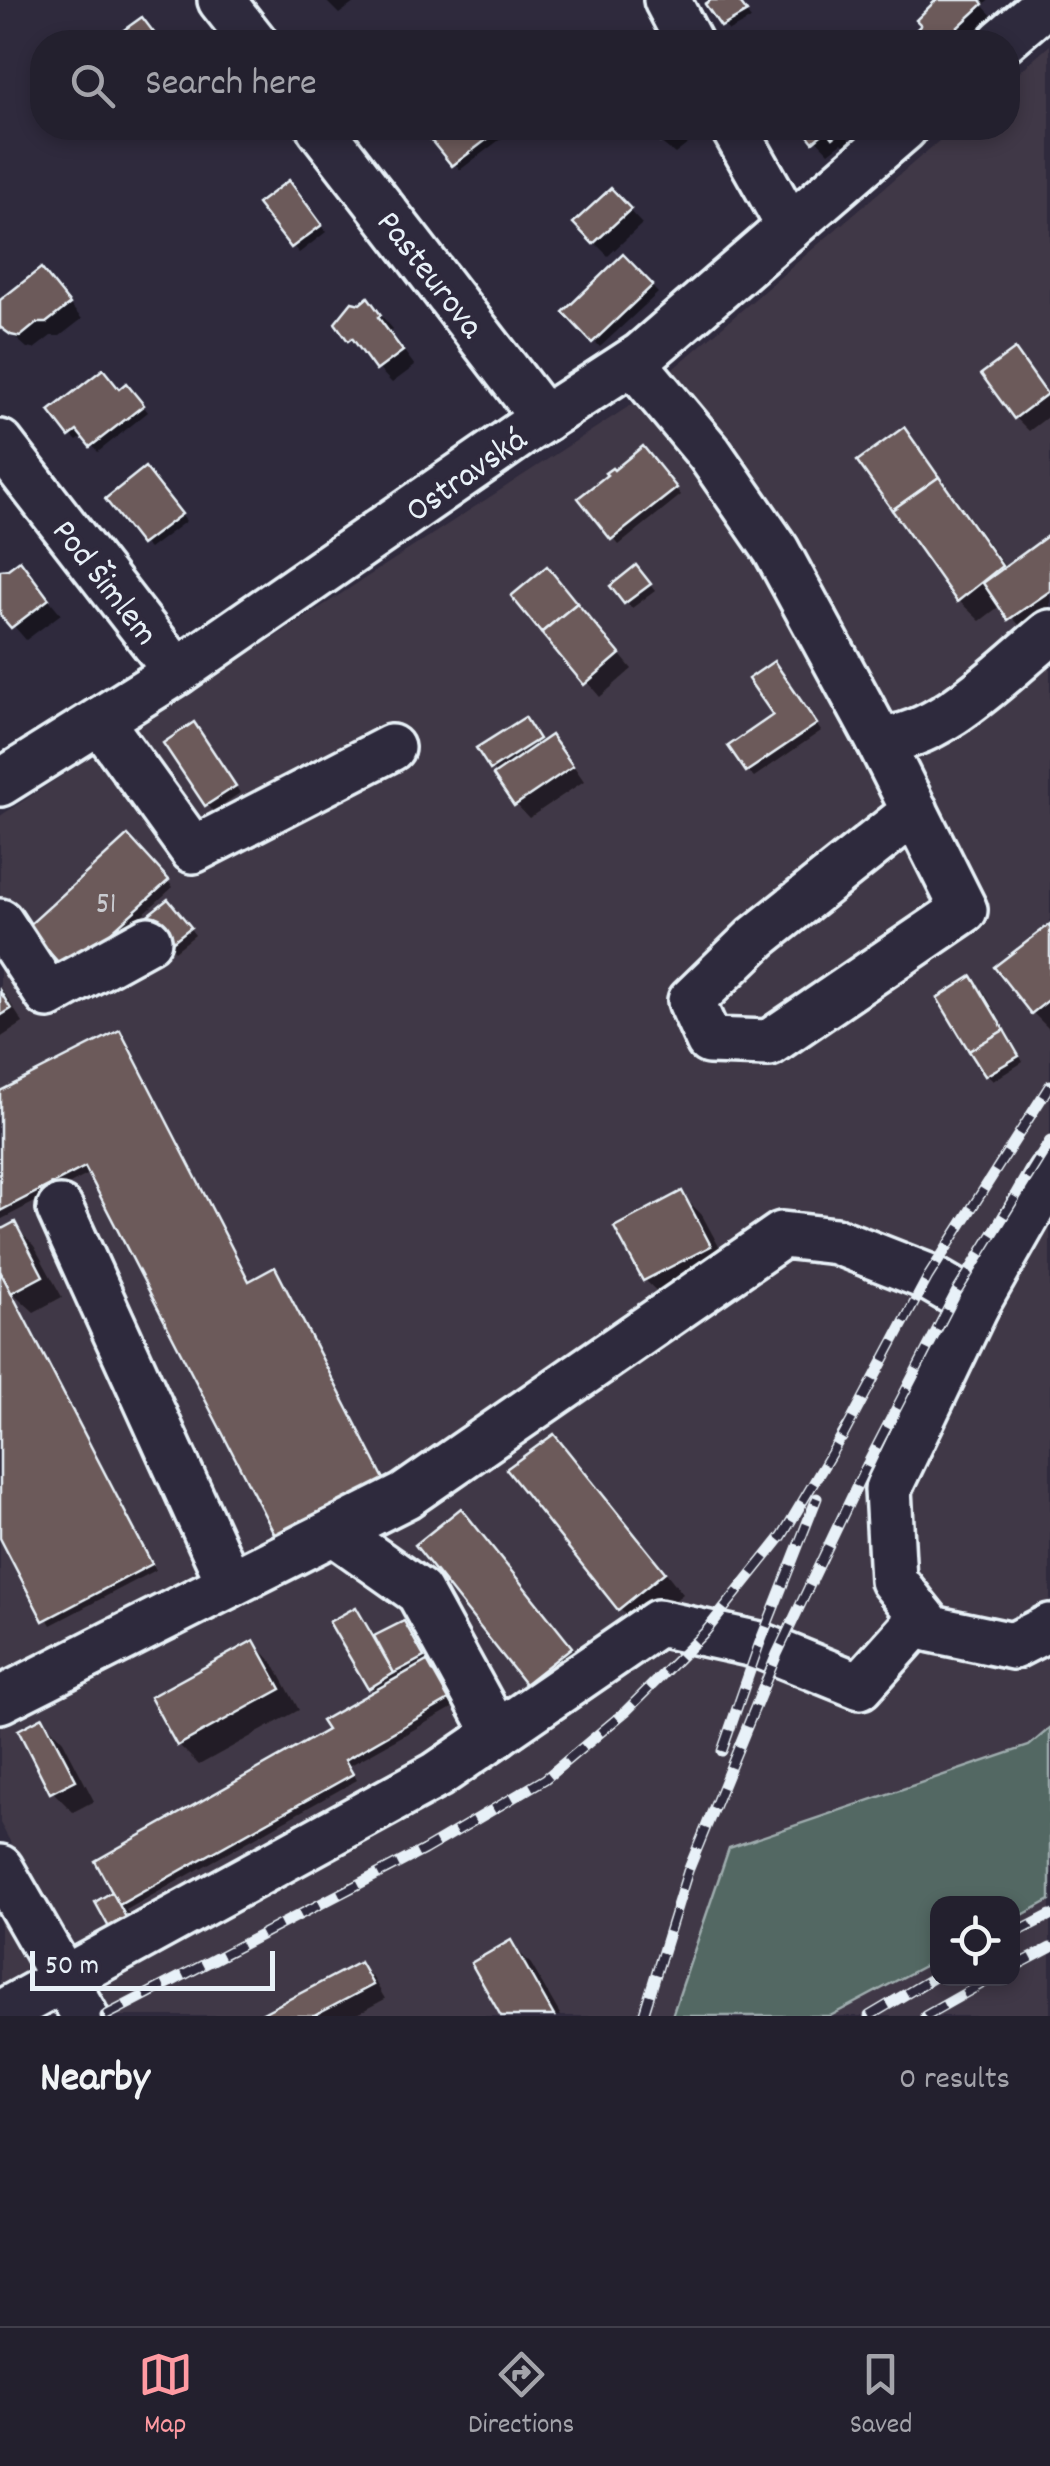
<!DOCTYPE html>
<html lang="en">
<head>
<meta charset="utf-8">
<style>
	body { margin:0; font-family:Dekko,sans-serif; background:#2b2836; color:#f1f3f6 }
	.controls { position:absolute; right:30px; bottom:30px; display:grid; overflow:hidden; border-radius:20px; box-shadow:0 5px 15px #0003 }
	.controls button { width:90px; height:90px; display:grid; place-items:center; padding:0; border:0; border-bottom:2px solid #403e4a; background:#23202e; color:#f1f3f6; font:50px sans-serif }
	.scale { position:absolute; left:30px; bottom:25px; width:245px; box-sizing:border-box; padding-left:10px; border:5px solid #e8f1f8; border-top:0; font-size:28px; line-height:35px; white-space:nowrap; color:#e8f1f8; -webkit-text-stroke:8px #2f2a3d; paint-order:stroke }
	.list { margin:0; padding:0; list-style:none }
	h2 { display:flex; justify-content:space-between; align-items:center; height:130px; margin:0; padding:0 40px; font-size:42px }
	h2 small { font-size:32px; font-weight:400; color:#a3a3aa }
	.icon { flex:none; width:55px; height:55px; fill:none; stroke:currentColor; stroke-width:2; stroke-linecap:round; stroke-linejoin:round }
	.map { position:relative; flex:none; width:1050px; height:2016px; overflow:hidden }
	.search { position:absolute; background:#23202e; box-shadow:0 5px 15px #0003; left:30px; right:30px; top:30px; height:110px; display:flex; align-items:center; gap:25px; box-sizing:border-box; padding:0 35px; border-radius:40px; color:#a3a3aa; font-size:38px }
	.sheet { height:310px; background:#23202e }
	nav { display:flex; justify-content:space-around; align-items:center; box-sizing:border-box; height:140px; border-top:2px solid #403e4a; background:#23202e; font-size:28px; color:#a3a3aa }
	nav a { display:grid; justify-items:center; gap:5px }
	nav .on { color:#ff9aa2 }
	.map>svg:first-child { display:block }
</style>
</head>
<body>
<div class="map">
<svg width="1050" height="2016" viewBox="0 0 1050 2016">
	<rect width="100%" height="100%" fill="#2f2a3d"/>
	<filter id="ink" filterUnits="userSpaceOnUse"><feTurbulence type="fractalNoise" baseFrequency=".01" numOctaves="2"/><feDisplacementMap in="SourceGraphic" scale="20" xChannelSelector="R" yChannelSelector="G"/><feConvolveMatrix kernelMatrix="1 2 1 2 8 2 1 2 1" color-interpolation-filters="sRGB"/></filter>
	<g filter="url(#ink)">
		<g fill="#413846" fill-rule="evenodd">
			<path d="M1050 45V2016H106L0 1823V816L631 405 954 128H1008V82ZM938 1904H1012V1978H938Z"/>
			<path d="M0 1909 60 2016H0Z"/>
		</g>
		<path fill="#536863" stroke="#9eacae" stroke-width="2.5" d="M1050 1728V1900L1013 1920 1012 1904H938L937 1959 830 2016H672L729 1848 1029 1746Z"/>
		<g fill="#0007">
			<path d="M325 0H358L339 14Z"/>
			<path d="M715 0H729L741 6 751 19 729 31 723 25Z"/>
			<path d="M940 0H989L983 6 995 19 969 42H913L910 39 924 26Z"/>
			<path d="M188 128H207L196 135Z"/>
			<path d="M436 128H515L460 170 429 134Z"/>
			<path d="M539 128H555L546 134Z"/>
			<path d="M643 128H691L698 136 675 154Z"/>
			<path d="M805 128H857L858 130 848 138 854 145 849 150 842 143 829 153Z"/>
			<path d="M295 190 326 232 299 253 293 246Z"/>
			<path d="M611 191 642 224 608 256 576 224Z"/>
			<path d="M623 257 658 293 600 347 567 312Z"/>
			<path d="M41 271 82 319 60 336H51L34 349 27 348 1 325 0 303Z"/>
			<path d="M368 301 393 329 390 332 415 366 392 383 350 339 360 306Z"/>
			<path d="M1014 352 1050 396V415L1029 431 1015 417Z"/>
			<path d="M119 392H132L148 412 98 452 84 436 77 441 71 435Z"/>
			<path d="M904 431 917 444 1006 568 1050 536V625L1031 638 1001 605 980 621 959 601 861 462Z"/>
			<path d="M649 456 681 495 619 545 581 499 614 473Z"/>
			<path d="M151 477 186 521 149 549 143 543Z"/>
			<path d="M19 563 61 614 26 640 0 610V574Z"/>
			<path d="M642 575 655 591 632 608 626 602Z"/>
			<path d="M560 583 632 669 600 697 514 597Z"/>
			<path d="M774 664 821 731 754 777 748 771 776 716Z"/>
			<path d="M525 720 544 743 550 738 564 752 584 781 529 818 516 804 492 768Z"/>
			<path d="M200 732 240 793 213 811 207 804Z"/>
			<path d="M128 838 173 887 75 976Z"/>
			<path d="M174 908 195 935 175 951 169 945Z"/>
			<path d="M1050 927V1030L1032 1012Z"/>
			<path d="M971 979 985 993 1023 1062 993 1081 987 1075Z"/>
			<path d="M0 987 23 1023 0 1038Z"/>
			<path d="M120 1033 126 1039 250 1283 275 1270 281 1277 390 1489 91 1173 0 1220V1094Z"/>
			<path d="M682 1195 702 1215 730 1267 666 1300 645 1280 618 1228Z"/>
			<path d="M14 1225 34 1246 62 1297 34 1312 11 1291 156 1570 51 1625 0 1533V1233Z"/>
			<path d="M554 1437 574 1457 683 1594 640 1628 620 1608Z"/>
			<path d="M461 1511 481 1531 590 1668 548 1703 527 1683 418 1545Z"/>
			<path d="M355 1610 377 1638 403 1624 417 1637 454 1707 349 1766 357 1780 126 1910 146 1942 98 1902 330 1731 375 1693 370 1687Z"/>
			<path d="M254 1643 274 1664 299 1710 199 1765 179 1745Z"/>
			<path d="M43 1720 63 1741 94 1801 73 1812 52 1791Z"/>
			<path d="M510 1943 531 1964 561 2016H504Z"/>
			<path d="M360 1965 373 1978 385 1999 353 2016H262Z"/>
		</g>
		<g fill="#6c5a5a" stroke="#e8f1f8" stroke-width="2.5">
			<path d="M711 0H738L747 12 721 27 705 4Z"/>
			<path d="M936 0H980L983 4 942 42H910L907 39 921 25 916 20Z"/>
			<path d="M142 17 161 42H107Z"/>
			<path d="M432 128H502L452 166 425 133Z"/>
			<path d="M649 128H679L660 142Z"/>
			<path d="M802 128H840L843 130 833 138 827 130 813 142Z"/>
			<path d="M289 180 322 225 291 248 257 204Z"/>
			<path d="M611 188 631 209 593 244 573 223Z"/>
			<path d="M623 254 653 285 592 343 563 312Z"/>
			<path d="M41 268 70 304 46 323H37L20 337 11 335 0 327V300Z"/>
			<path d="M368 297 381 315 378 317 403 351 376 371 352 338 348 341 335 323 352 302 360 304Z"/>
			<path d="M1015 349 1047 394 1014 419 981 374Z"/>
			<path d="M103 369 119 389 126 383 144 405 90 447 77 431 69 437 49 411Z"/>
			<path d="M904 427 939 477 892 510 857 461Z"/>
			<path d="M643 446 677 488 611 540 578 498 607 475 605 473 612 468 614 470Z"/>
			<path d="M145 467 182 514 141 545 105 499Z"/>
			<path d="M939 477 1002 566 957 602 892 510Z"/>
			<path d="M1050 534V591L1008 620 983 583Z"/>
			<path d="M20 560 49 599 11 628 0 615V570L8 569Z"/>
			<path d="M636 565 651 584 624 604 610 586Z"/>
			<path d="M547 566 577 603 541 633 511 596Z"/>
			<path d="M577 603 620 654 584 685 541 633Z"/>
			<path d="M774 661 817 724 746 772 728 746 773 715 748 679Z"/>
			<path d="M525 717 539 739 490 770 476 748Z"/>
			<path d="M194 722 236 786 205 806 163 743Z"/>
			<path d="M551 735 573 766 514 806 493 775Z"/>
			<path d="M128 835 169 880 67 972 27 927Z"/>
			<path d="M168 899 191 927 167 946 144 918Z"/>
			<path d="M1050 924V999L1031 1014 994 967Z"/>
			<path d="M972 976 1004 1030 969 1051 937 998Z"/>
			<path d="M0 991 11 1009 0 1016Z"/>
			<path d="M120 1030 249 1281 275 1267 386 1483 277 1539 85 1167 0 1211V1091Z"/>
			<path d="M1004 1030 1019 1056 985 1076 969 1051Z"/>
			<path d="M682 1191 711 1246 643 1281 614 1227Z"/>
			<path d="M15 1222 43 1276 11 1293 0 1271V1230Z"/>
			<path d="M0 1271 152 1564 43 1621 0 1538Z"/>
			<path d="M554 1434 665 1572 618 1610 506 1469Z"/>
			<path d="M461 1508 572 1647 525 1684 415 1545Z"/>
			<path d="M356 1607 394 1673 368 1689 329 1622Z"/>
			<path d="M404 1621 424 1657 394 1673 374 1636Z"/>
			<path d="M254 1640 281 1689 177 1746 150 1697Z"/>
			<path d="M427 1661 449 1700 345 1760 353 1774 119 1905 95 1861 327 1730 321 1721Z"/>
			<path d="M43 1717 76 1780 50 1793 18 1730Z"/>
			<path d="M112 1892 128 1921 111 1931 95 1902Z"/>
			<path d="M511 1940 554 2016H501L471 1963Z"/>
			<path d="M360 1962 373 1985 314 2016H257Z"/>
		</g>
		<g fill="none" stroke-linecap="round" stroke-linejoin="round">
			<defs>
				<g id="minor">
					<path d="M221 0 254 42"/>
					<path d="M667 0 689 42"/>
					<path d="M1001 42 1050 0"/>
					<path d="M320 128 544 419"/>
					<path d="M734 128 790 227"/>
					<path d="M633 362 709 453 776 550 879 740C940 739 1004 670 1050 633"/>
					<path d="M0 443 177 672"/>
					<path d="M100 721 193 850 391 748"/>
					<path d="M879 740 964 910 769 1043 709 1041 691 1001 757 937 915 811"/>
					<path d="M0 783 177 672 525 431 642 355 904 128"/>
					<path d="M0 922 48 995 148 940"/>
					<path d="M1050 1175 976 1305 888 1489 893 1580 932 1629 1013 1646 1050 1627"/>
					<path d="M60 1209 230 1584"/>
					<path d="M334 1532 419 1592 497 1734"/>
					<path d="M0 1700 405 1496 782 1235 836 1241 928 1277 976 1305"/>
					<path d="M0 1868 85 2016"/>
					<path d="M0 2014 437 1775 658 1623 759 1645 860 1686 922 1617"/>
				</g>
			</defs>
			<use href="#minor" stroke="#e8f1f8" stroke-width="52"/>
			<use href="#minor" stroke="#2f2a3d" stroke-width="45"/>
			<defs>
				<g id="rail">
					<path d="M842 1438 928 1277 1050 1085"/>
					<path d="M722 1751 759 1645 817 1498"/>
					<path d="M1012 1935 1050 1915"/>
					<path d="M1012 1968 1050 1948"/>
					<path d="M105 2016 424 1850 545 1779 626 1711 706 1631 782 1536 847 1427"/>
					<path d="M643 2016 688 1871 777 1654 865 1469 956 1293 1050 1141"/>
					<path d="M869 2016 938 1975"/>
					<path d="M925 2016 992 1978"/>
				</g>
			</defs>
			<use href="#rail" stroke="#e8f1f8" stroke-width="11"/>
			<use href="#rail" stroke="#2f2a3d" stroke-width="8" stroke-dasharray="22" stroke-linecap="butt"/>
		</g>
	</g>
	<g text-anchor="middle" stroke-width="8" stroke-linejoin="round" paint-order="stroke">
		<g font-size="30" fill="#c9cbd0">
			<text x="106" y="912">51</text>
		</g>
		<g font-size="35" fill="#e8f1f8" stroke="#2f2a3d">
			<text transform="translate(432 273) rotate(52)" y="12">Pasteurova</text>
			<text transform="translate(465 473) rotate(-35)" y="12">Ostravská</text>
			<text transform="translate(107 581) rotate(52)" y="12">Pod Šimlem</text>
		</g>
	</g>
</svg>
<div class="controls">
<button><svg class="icon" aria-label="locate" viewBox="0 0 24 24"><circle cx="12" cy="12" r="6"/><path d="M12 2v4M12 18v4M2 12h4M18 12h4"/></svg></button>
</div>
<div class="scale">50 m</div>
<div class="search"><svg class="icon" aria-label="search" viewBox="0 0 24 24"><circle cx="10" cy="10" r="6"/><path d="M15 15l6 6"/></svg>Search here</div>
</div>
<section class="sheet">
<h2>Nearby<small>0 results</small></h2>
<ul class="list">
</ul>
</section>
<nav>
<a class="on"><svg class="icon" aria-label="map" viewBox="0 0 24 24"><path d="M3 6l6-2 6 2 6-2v14l-6 2-6-2-6 2zM9 4v14M15 6v14"/></svg>Map</a>
<a><svg class="icon" aria-label="directions" viewBox="0 0 24 24"><path d="M12 3l9 9-9 9-9-9zM9 14v-3h6M13 9l2 2-2 2"/></svg>Directions</a>
<a><svg class="icon" aria-label="saved" viewBox="0 0 24 24"><path d="M7 4h10v16l-5-4-5 4z"/></svg>Saved</a>
</nav>
</body>
</html>
